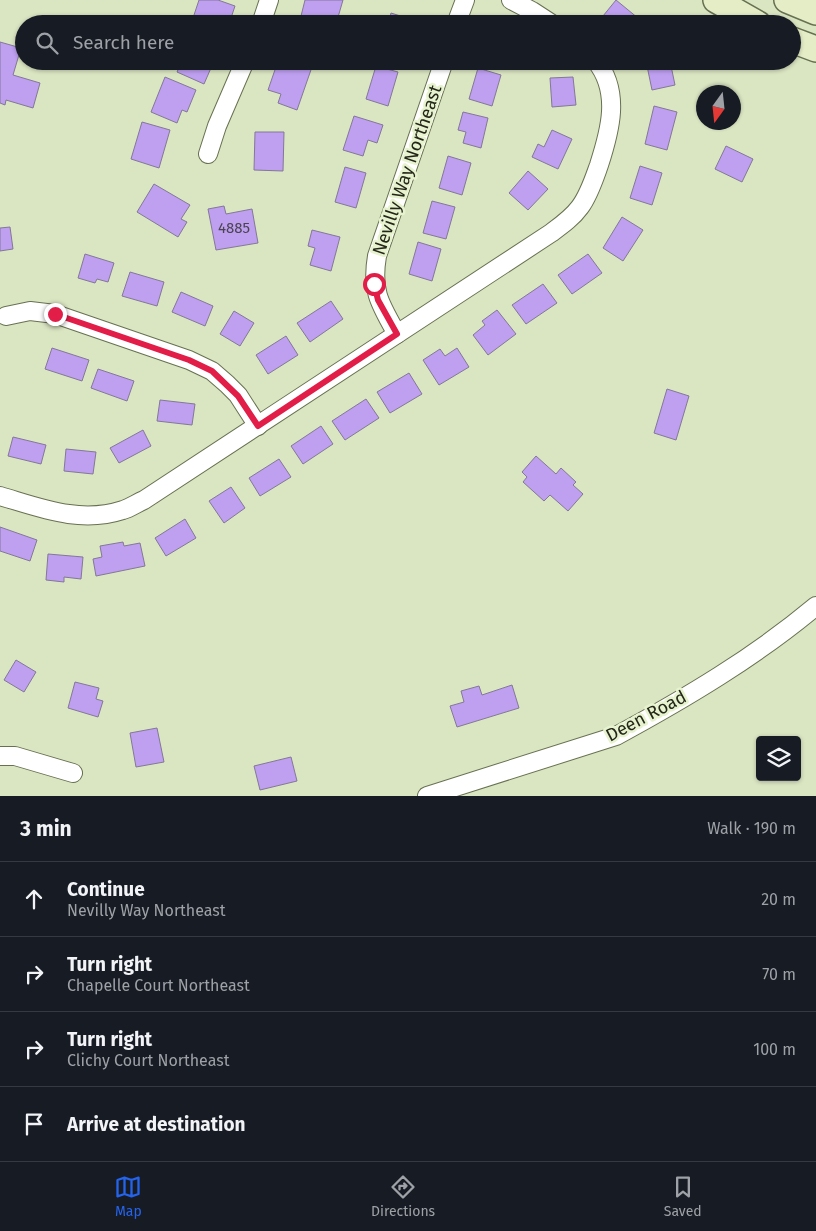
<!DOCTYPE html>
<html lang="en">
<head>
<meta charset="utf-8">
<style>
	body { margin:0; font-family:"Fira Sans",sans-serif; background:#242831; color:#f1f3f6 }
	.controls { position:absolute; right:15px; bottom:15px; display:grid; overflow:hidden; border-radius:5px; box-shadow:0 1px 4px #0004 }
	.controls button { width:45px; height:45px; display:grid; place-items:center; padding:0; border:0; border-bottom:1px solid #363941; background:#171b24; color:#f1f3f6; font:25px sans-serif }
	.compass { position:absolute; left:696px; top:85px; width:45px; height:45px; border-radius:50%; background:#171b24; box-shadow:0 1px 4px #0004; rotate:195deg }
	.stop { position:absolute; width:15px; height:15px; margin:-11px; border:4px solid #e11d48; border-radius:50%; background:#fff }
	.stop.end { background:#e11d48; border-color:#fff; box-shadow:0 1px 5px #0008 }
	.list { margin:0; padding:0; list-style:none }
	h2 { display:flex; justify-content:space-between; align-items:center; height:65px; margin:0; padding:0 20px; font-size:21px }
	h2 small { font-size:16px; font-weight:400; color:#9ea1a6 }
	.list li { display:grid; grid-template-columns:32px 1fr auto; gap:15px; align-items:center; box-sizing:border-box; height:75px; padding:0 20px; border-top:1px solid #363941 }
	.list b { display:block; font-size:19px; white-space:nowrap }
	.list p { margin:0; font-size:16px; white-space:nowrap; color:#9ea1a6 }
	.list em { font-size:16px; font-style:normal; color:#9ea1a6 }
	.icon { flex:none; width:28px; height:28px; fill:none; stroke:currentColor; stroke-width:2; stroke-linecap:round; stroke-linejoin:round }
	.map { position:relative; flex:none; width:816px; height:796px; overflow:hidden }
	.search { position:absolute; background:#171b24; box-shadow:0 1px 4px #0004; left:15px; right:15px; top:15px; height:55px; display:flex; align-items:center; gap:12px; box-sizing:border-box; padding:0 18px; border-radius:28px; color:#9ea1a6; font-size:19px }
	.sheet { height:365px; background:#171b24 }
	nav { display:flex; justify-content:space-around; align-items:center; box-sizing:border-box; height:70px; border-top:1px solid #363941; background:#171b24; font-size:14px; color:#9ea1a6 }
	nav a { display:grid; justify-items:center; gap:2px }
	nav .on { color:#2563eb }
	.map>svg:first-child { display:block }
</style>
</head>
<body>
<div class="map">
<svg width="816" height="796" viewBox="0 0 816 796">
	<rect width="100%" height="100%" fill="#dae5c2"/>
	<g fill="#be9ff0" stroke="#837897">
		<path d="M199 0H218L235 6 229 24H191Z"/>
		<path d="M305 0H343L336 24H312L300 20Z"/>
		<path d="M616 0 644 23V24H612L603 16Z"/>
		<path d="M391 13 410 19 408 24H388Z"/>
		<path d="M0 42 21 48 13 75 40 83 33 108 6 100 5 105 0 103Z"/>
		<path d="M182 61H214L204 84 177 72Z"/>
		<path d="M278 61H304L313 64 297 110 278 103 281 94 268 90Z"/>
		<path d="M646 61H670L675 85 652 90Z"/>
		<path d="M376 66 398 72 388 106 366 99Z"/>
		<path d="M478 68 501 75 492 106 469 99Z"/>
		<path d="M165 77 196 90 187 112 182 110 177 123 151 112Z"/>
		<path d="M573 77 576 105 552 107 550 78Z"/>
		<path d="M654 106 677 112 667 150 645 144Z"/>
		<path d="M463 112 488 118 481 148 463 143 466 132 458 130Z"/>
		<path d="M354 116 383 125 377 143 368 140 363 156 343 150Z"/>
		<path d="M142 122 170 130 159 168 131 159Z"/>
		<path d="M552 130 572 139 558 169 532 157 538 144 544 147Z"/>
		<path d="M255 132H284L283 171 254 170Z"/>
		<path d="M726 146 753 159 742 182 715 169Z"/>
		<path d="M448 156 471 163 462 195 439 188Z"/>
		<path d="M640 166 662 173 652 205 630 198Z"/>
		<path d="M345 167 366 173 356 208 335 202Z"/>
		<path d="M528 171 548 189 528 210 509 193Z"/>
		<path d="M154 184 190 205 181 219 187 222 178 237 137 212Z"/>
		<path d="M432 201 455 207 446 239 423 233Z"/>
		<path d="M224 206 226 214 252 209 258 243 216 250 208 209Z"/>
		<path d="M622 217 643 230 623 261 603 248Z"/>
		<path d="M10 227 13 249 0 251V228Z"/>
		<path d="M312 230 340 237 331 271 310 265 315 248 308 246Z"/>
		<path d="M418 242 441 249 432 281 409 274Z"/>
		<path d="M85 254 114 263 108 282 97 279 95 283 78 278Z"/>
		<path d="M588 254 602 273 572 294 558 275Z"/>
		<path d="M130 272 164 282 157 306 122 296Z"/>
		<path d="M543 284 557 303 526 324 512 305Z"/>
		<path d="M181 292 213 306 205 326 172 312Z"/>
		<path d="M331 301 343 319 310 342 297 323Z"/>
		<path d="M497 310 516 334 488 355 473 335 485 325 482 321Z"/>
		<path d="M234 311 254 323 240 346 220 334Z"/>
		<path d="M286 336 298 355 268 374 256 355Z"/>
		<path d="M52 348 89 360 82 381 45 369Z"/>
		<path d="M457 348 469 367 439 385 423 360 440 349 445 356Z"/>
		<path d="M98 369 134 381 127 401 91 388Z"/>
		<path d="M409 373 422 394 390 413 377 392Z"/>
		<path d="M667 389 689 396 676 440 654 433Z"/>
		<path d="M366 399 379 418 345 440 332 421Z"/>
		<path d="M160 400 195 404 192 425 157 421Z"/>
		<path d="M321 426 333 444 303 464 291 446Z"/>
		<path d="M143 430 151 446 119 463 110 448Z"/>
		<path d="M13 437 46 445 41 464 8 456Z"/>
		<path d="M66 449 96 452 93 474 64 471Z"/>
		<path d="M536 456 556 474 561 468 576 482 573 485 583 494 568 511 550 495 544 501 523 482 527 477 522 472Z"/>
		<path d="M279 459 291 477 260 496 249 478Z"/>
		<path d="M231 487 245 508 224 523 209 501Z"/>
		<path d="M185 519 196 538 166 556 155 538Z"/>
		<path d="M0 527 37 540 30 561 0 551Z"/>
		<path d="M123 542 124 546 140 543 145 566 96 576 93 559 102 557 100 546Z"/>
		<path d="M48 554 83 557 81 579 64 577V582L46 580Z"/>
		<path d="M16 660 36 672 24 692 4 680Z"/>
		<path d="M75 682 99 688 96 699 103 701 98 717 68 708Z"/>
		<path d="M512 685 519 708 457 727 450 706 464 702 461 691 479 686 482 695Z"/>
		<path d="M157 728 164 762 136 767 130 733Z"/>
		<path d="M291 757 297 781 260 790 254 766Z"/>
	</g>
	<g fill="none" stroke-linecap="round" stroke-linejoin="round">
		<defs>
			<g id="street">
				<path d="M511 0 532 11 552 24"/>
				<path d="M261 24 269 0"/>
				<path d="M456 24 465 0"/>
				<path d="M208 154 217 126 245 61"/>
				<path d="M6 316 30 311 55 314 189 360 212 371 227 384 238 395 258 426"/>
				<path d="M397 334C380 304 371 291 377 256L444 61"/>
				<path d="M0 496C41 508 80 524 123 510 130 508 137 503 144 500L551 233C562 225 572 218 580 207 589 195 594 179 599 165 610 131 621 92 596 61"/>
				<path d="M0 756H15L73 773"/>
				<path d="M427 796 616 736C686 698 755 657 816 606"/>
			</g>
			<g id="secondary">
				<path d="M716 0 758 24"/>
				<path d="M787 0 816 12"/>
				<path d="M792 40 816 49"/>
			</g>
		</defs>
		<use href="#street" stroke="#677151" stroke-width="20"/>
		<use href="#secondary" stroke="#677151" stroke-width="28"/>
		<use href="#street" stroke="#fff" stroke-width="18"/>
		<use href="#secondary" stroke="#e4edc6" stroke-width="25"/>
	</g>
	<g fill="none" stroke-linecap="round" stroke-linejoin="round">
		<path stroke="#e11d48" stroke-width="6" d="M55 314 189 360 212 371 238 396 258 426 397 334 378 300 374 284"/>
	</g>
	<g text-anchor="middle" stroke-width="5" stroke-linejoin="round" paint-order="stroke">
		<g font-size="15" fill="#4a454f">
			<text x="234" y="233">4885</text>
		</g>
		<g font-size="18" fill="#232719" stroke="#e7f2ce">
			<text transform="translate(407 170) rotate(-71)" y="6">Nevilly Way Northeast</text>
			<text transform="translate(646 716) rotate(-28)" y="6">Deen Road</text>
		</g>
	</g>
</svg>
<div class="controls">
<button><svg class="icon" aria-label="layers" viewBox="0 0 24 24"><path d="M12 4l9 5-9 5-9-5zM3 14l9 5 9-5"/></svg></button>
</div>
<svg class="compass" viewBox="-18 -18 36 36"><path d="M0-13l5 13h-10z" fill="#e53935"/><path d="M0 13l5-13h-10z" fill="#9ea1a6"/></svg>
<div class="stop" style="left:374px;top:284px"></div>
<div class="stop end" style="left:55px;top:314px"></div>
<div class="search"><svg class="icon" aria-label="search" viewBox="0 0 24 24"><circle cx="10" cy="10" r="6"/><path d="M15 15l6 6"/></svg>Search here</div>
</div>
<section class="sheet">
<h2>3 min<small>Walk · 190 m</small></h2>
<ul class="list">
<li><svg class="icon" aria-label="ahead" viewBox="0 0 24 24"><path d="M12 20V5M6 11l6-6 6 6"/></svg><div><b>Continue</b><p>Nevilly Way Northeast</p></div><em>20 m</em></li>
<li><svg class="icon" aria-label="right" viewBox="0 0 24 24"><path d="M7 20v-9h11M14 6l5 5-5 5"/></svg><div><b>Turn right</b><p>Chapelle Court Northeast</p></div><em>70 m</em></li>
<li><svg class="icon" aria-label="right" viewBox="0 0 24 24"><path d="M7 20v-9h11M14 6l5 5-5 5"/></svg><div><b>Turn right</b><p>Clichy Court Northeast</p></div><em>100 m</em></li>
<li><svg class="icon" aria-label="arrive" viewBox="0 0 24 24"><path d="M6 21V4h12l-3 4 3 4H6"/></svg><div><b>Arrive at destination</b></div></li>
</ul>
</section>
<nav>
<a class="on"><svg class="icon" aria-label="map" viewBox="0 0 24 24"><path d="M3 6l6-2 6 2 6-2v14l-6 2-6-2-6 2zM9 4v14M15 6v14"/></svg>Map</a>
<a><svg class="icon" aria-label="directions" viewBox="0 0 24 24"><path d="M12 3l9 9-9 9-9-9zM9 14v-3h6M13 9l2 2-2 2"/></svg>Directions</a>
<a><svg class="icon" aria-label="saved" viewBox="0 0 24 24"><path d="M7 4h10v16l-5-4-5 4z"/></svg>Saved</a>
</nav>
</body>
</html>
